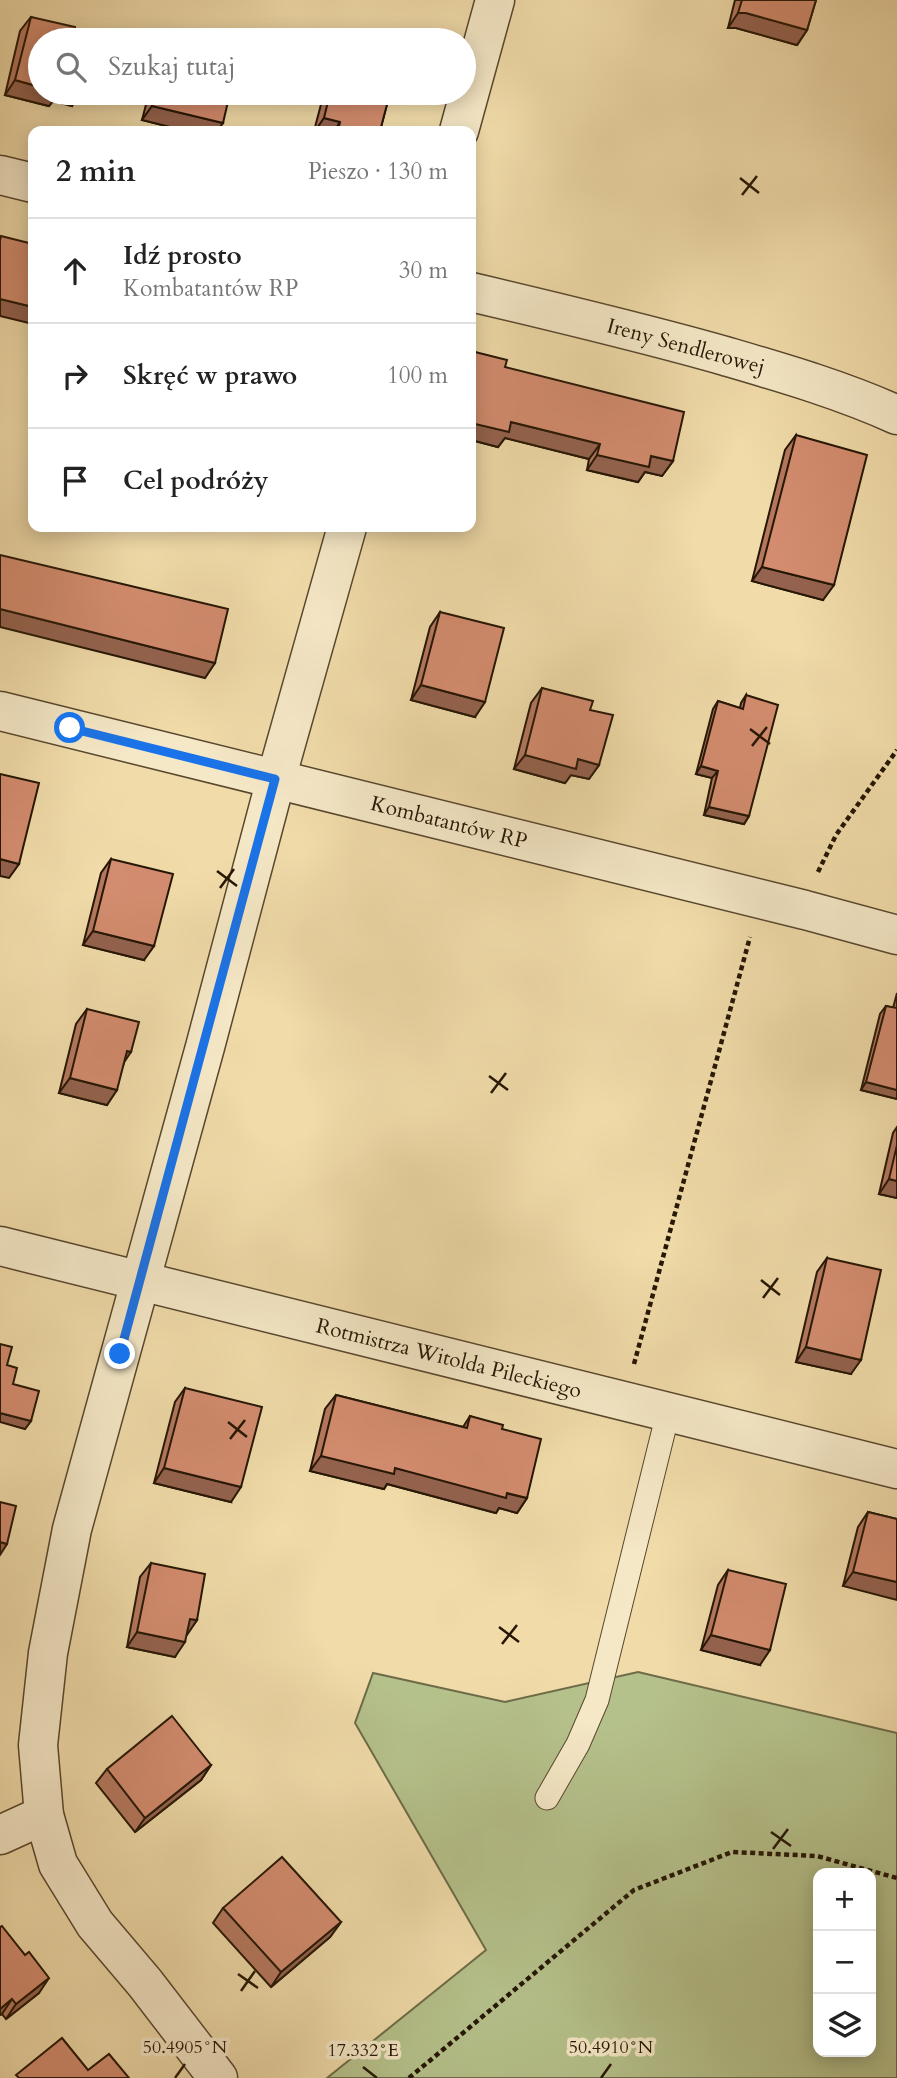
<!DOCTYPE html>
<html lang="pl">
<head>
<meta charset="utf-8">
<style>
	body { margin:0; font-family:Cardo,serif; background:#f2f2f2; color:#222 }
	.controls { position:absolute; right:21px; bottom:21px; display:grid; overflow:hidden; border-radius:14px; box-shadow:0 4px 18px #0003 }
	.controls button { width:63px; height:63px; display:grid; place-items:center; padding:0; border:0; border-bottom:2px solid #e0e0e0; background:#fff; color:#222; font:35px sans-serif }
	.stop { position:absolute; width:21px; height:21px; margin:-16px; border:5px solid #1a73e8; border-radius:50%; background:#fff }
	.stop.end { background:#1a73e8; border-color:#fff; box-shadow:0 2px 7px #0008 }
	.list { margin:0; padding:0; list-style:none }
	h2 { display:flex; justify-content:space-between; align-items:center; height:91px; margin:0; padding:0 28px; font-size:30px }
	h2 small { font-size:23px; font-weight:400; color:#767676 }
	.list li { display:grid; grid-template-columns:46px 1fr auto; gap:21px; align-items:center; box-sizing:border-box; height:105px; padding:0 28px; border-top:2px solid #e0e0e0 }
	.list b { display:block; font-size:26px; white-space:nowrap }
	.list p { margin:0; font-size:23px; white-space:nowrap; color:#767676 }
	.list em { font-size:23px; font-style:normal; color:#767676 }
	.icon { flex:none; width:38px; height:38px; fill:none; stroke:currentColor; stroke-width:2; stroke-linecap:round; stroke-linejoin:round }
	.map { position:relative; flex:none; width:897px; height:2078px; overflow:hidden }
	.search { position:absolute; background:#fff; box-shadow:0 4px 18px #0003; left:28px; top:28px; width:448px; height:77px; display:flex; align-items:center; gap:18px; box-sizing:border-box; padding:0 24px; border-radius:38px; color:#767676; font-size:26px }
	.panel { position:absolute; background:#fff; box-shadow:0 4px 18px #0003; left:28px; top:126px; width:448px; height:406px; border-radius:14px }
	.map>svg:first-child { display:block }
</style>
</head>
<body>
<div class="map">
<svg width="897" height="2078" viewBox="0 0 897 2078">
	<rect width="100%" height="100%" fill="#f0dba9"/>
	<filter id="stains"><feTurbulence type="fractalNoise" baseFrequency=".00286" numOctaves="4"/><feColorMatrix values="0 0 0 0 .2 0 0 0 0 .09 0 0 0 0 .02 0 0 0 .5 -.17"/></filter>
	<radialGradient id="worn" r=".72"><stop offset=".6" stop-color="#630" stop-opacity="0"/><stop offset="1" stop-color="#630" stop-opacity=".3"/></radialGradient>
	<path fill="#b5c18b" stroke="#6d6c48" stroke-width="2" fill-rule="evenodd" d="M638 1672 897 1733V2078H327L486 1950 355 1723 373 1673 505 1702ZM818 1873H871V2052H818Z"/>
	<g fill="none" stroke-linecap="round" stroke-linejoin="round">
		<defs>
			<path id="lane" d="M547 1798 578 1744 597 1700 668 1413"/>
			<g id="street">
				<path d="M459 131 495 0"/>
				<path d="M0 175 33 183"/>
				<path d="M471 292C556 312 641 332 725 356 783 373 842 390 897 415"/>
				<path d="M0 711 805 910 897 935"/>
				<path d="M0 1246 897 1469"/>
				<path d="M44 1815 58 1864 95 1924 145 1983 218 2078"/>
				<path d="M0 1835 44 1815 38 1745 48 1653 72 1529 205 1047 276 779 347 527"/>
			</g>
		</defs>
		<use href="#lane" stroke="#58472e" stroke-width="25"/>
		<use href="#street" stroke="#58472e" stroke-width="41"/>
		<g stroke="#251605" stroke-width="4.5" stroke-dasharray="5 3.5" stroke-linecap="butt">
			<path d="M818 872 836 835 897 750"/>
			<path d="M634 1364 750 937"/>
			<path d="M409 2078 634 1890 732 1852 817 1856 897 1878"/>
		</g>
		<use href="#lane" stroke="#f5e8c7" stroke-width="23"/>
		<use href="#street" stroke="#f5e8c7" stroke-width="38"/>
	</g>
	<g fill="#b5785f" stroke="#251605" stroke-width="2">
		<path d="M735 0H816L807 30 797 45 736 28H728Z"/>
		<path d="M31 17 74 33 72 106 53 101 49 106 5 95 20 31Z"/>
		<path d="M149 93H230L217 131H186L142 120Z"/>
		<path d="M324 93H390L380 131H314Z"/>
		<path d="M475 352 505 367 673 461 662 476 645 472 638 482 587 470 589 459 505 438 498 447 471 440V358Z"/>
		<path d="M796 435 823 600 752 581 785 450Z"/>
		<path d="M440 612 475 717 411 700 430 627Z"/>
		<path d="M542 688 590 710 599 765 589 779 571 775 565 783 514 769 531 703Z"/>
		<path d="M746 695 749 816 744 824 704 815 712 778 696 774 713 709 718 701 740 708 741 703Z"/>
		<path d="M111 859 144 960 83 945 101 873Z"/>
		<path d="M897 993V1099L861 1090 880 1014 886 1006 893 1008Z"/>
		<path d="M87 1009 124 1063 107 1105 59 1093 76 1024Z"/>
		<path d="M897 1127V1198L879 1194 893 1133Z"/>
		<path d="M827 1258 851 1374 796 1362 817 1272Z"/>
		<path d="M185 1388 231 1502 154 1483 175 1402Z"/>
		<path d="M336 1395 463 1427 470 1416 502 1429 527 1498 517 1513 499 1508 496 1513 387 1484 384 1489 310 1471 325 1409Z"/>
		<path d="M868 1512 897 1519 843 1586 858 1527Z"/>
		<path d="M151 1563 197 1620 186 1635 175 1657 127 1647 140 1577Z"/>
		<path d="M728 1570 760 1665 701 1650 718 1585Z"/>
		<path d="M211 1765 201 1780 135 1832 96 1783 107 1769Z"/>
		<path d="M223 1908 341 1922 330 1937 271 1987 213 1923Z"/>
		<path d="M0 1927 25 1955 39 1993 6 2019 2 2014 0 2015Z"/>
	</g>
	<g fill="#94624e" stroke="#251605" stroke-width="2">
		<path d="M738 13H746L807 30 797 45 736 28H728Z"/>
		<path d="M15 80 40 87V93H81L72 106 53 101 49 106 5 95Z"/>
		<path d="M152 106 223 123 217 131H186L142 120Z"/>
		<path d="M324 118 340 122 334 131H315Z"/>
		<path d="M0 299 33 307V324L0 316Z"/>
		<path d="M511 422 600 444 589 459 505 438 498 447 471 440V423Z"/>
		<path d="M597 455 651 456 673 461 662 476 645 472 638 482 587 470Z"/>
		<path d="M762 567 834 585 823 600 752 581Z"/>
		<path d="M0 609 215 663 205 678 0 627Z"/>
		<path d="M421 685 485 702 475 717 411 700Z"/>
		<path d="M525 755 578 759 599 765 589 779 571 775 565 783 514 769Z"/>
		<path d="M701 766 718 771 712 778 696 774Z"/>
		<path d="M709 807 749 816 744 824 704 815Z"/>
		<path d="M0 859 19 864 9 878 0 876Z"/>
		<path d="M93 931 154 946 144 960 83 945Z"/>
		<path d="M127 1051 131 1052 121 1067Z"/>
		<path d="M70 1078 117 1090 107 1105 59 1093Z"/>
		<path d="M866 1082 897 1090V1099L861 1090Z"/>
		<path d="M889 1179 897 1181V1198L879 1194Z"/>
		<path d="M806 1347 861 1360 851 1374 796 1362Z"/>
		<path d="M0 1413 31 1421 25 1429 0 1422Z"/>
		<path d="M321 1456 395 1468 527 1498 517 1513 499 1508 496 1513 387 1484 384 1489 310 1471Z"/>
		<path d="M164 1468 241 1487 231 1502 154 1483Z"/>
		<path d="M0 1542 7 1544 0 1555Z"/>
		<path d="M853 1572 897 1582V1600L843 1586Z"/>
		<path d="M190 1619 197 1620 187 1635 179 1634Z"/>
		<path d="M137 1632 185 1642 175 1657 127 1647Z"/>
		<path d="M711 1635 770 1650 760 1665 701 1650Z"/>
		<path d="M211 1765 201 1780 135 1832 145 1818Z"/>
		<path d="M341 1922 330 1937 271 1987 281 1972Z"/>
		<path d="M49 1978 39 1993 6 2019 16 2004Z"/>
		<path d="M12 1999 2 2014 0 2015V2009Z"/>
	</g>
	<g fill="#d38c6f" stroke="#251605" stroke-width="2">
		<path d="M742 0H816L807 30 746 13H738Z"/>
		<path d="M31 17 75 27 74 33 95 39V40H40V87L15 80Z"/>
		<path d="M155 93H230L223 123 152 106Z"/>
		<path d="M330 93H390L380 131H338L340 122 324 118Z"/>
		<path d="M1 236 33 244V307L0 299V240Z"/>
		<path d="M475 352 507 360 505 367 684 412 673 461 651 456 649 467 597 455 600 444 511 422 509 432 471 423V369Z"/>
		<path d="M796 435 867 455 834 585 762 567Z"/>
		<path d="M0 555 228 609 215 663 0 609Z"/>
		<path d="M440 612 504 628 485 702 421 685Z"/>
		<path d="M542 688 593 701 590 710 613 715 599 765 578 759 576 769 525 755Z"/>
		<path d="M746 695 778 705 749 816 709 807 718 771 701 766 718 701 743 709Z"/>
		<path d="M0 774 39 783 19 864 0 859Z"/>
		<path d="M111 859 173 874 154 946 93 931Z"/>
		<path d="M886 1006 897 1008V1090L866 1082Z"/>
		<path d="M87 1009 139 1022 131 1052 127 1051 117 1090 70 1078Z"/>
		<path d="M897 1145V1181L889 1179Z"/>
		<path d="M827 1258 881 1270 861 1360 806 1347Z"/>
		<path d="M0 1344 12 1347 7 1365 17 1368 13 1384 39 1391 31 1421 0 1413Z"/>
		<path d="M185 1388 262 1407 241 1487 164 1468Z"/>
		<path d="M336 1395 467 1428 470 1416 503 1425 502 1429 541 1439 527 1498 507 1493 506 1498 395 1468 394 1474 321 1456Z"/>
		<path d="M0 1502 16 1506 7 1544 0 1542Z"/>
		<path d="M868 1512 897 1519V1582L853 1572Z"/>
		<path d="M151 1563 205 1574 197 1620 190 1619 185 1642 137 1632Z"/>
		<path d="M728 1570 786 1584 770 1650 711 1635Z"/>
		<path d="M172 1716 211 1765 145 1818 107 1769Z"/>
		<path d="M282 1857 341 1922 281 1972 223 1908Z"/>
		<path d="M2 1926 25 1955 29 1952 49 1978 16 2004 12 1999 0 2009V1927Z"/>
		<path d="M62 2038 88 2070 109 2054 129 2078H19L16 2075Z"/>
	</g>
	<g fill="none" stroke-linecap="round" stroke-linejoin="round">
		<path stroke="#1a73e8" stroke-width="9" d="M70 728 275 779 120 1354"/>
	</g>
	<path fill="none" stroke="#251605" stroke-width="2.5" d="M740 178 759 193M742 195 757 176M750 729 770 744M752 746 767 727M217 871 237 886M220 888 234 869M489 1076 508 1090M491 1093 506 1073M761 1280 780 1295M763 1298 778 1278M228 1422 247 1437M230 1439 245 1420M499 1627 519 1642M502 1644 517 1625M771 1832 791 1846M773 1849 788 1829M238 1974 258 1988M241 1991 255 1971M363 2067 377 2078M175 2078 185 2064M601 2078 611 2064"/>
	<g text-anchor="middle" stroke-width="7" stroke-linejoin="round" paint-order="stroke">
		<g font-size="21" fill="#251605" stroke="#f5e8c7">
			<text transform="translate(686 346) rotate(15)" y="7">Ireny Sendlerowej</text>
			<text transform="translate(449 822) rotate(14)" y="7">Kombatantów RP</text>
			<text transform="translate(449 1358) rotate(14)" y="7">Rotmistrza Witolda Pileckiego</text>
		</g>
	</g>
	<g font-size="18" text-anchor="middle" fill="#251605" stroke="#f5e8c7" stroke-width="7" stroke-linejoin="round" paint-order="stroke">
		<text x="185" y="2053">50.4905°N</text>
		<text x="611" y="2053">50.4910°N</text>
		<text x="363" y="2056">17.332°E</text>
	</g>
	<rect width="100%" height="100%" filter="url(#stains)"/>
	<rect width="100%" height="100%" fill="url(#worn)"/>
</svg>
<div class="controls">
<button>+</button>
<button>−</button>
<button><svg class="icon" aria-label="layers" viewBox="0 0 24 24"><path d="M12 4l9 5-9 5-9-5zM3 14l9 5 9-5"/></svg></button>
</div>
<div class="stop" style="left:70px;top:728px"></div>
<div class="stop end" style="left:120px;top:1354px"></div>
<div class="search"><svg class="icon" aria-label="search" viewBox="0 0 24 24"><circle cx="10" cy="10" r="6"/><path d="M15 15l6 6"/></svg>Szukaj tutaj</div>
<section class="panel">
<h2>2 min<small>Pieszo · 130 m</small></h2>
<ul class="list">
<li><svg class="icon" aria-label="ahead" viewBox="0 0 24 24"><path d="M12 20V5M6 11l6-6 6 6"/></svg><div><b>Idź prosto</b><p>Kombatantów RP</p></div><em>30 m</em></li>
<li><svg class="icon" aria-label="right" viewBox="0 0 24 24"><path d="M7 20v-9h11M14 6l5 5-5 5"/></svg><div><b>Skręć w prawo</b></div><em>100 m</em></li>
<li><svg class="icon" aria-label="arrive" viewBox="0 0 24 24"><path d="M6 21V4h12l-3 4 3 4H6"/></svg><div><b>Cel podróży</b></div></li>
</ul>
</section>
</div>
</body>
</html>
